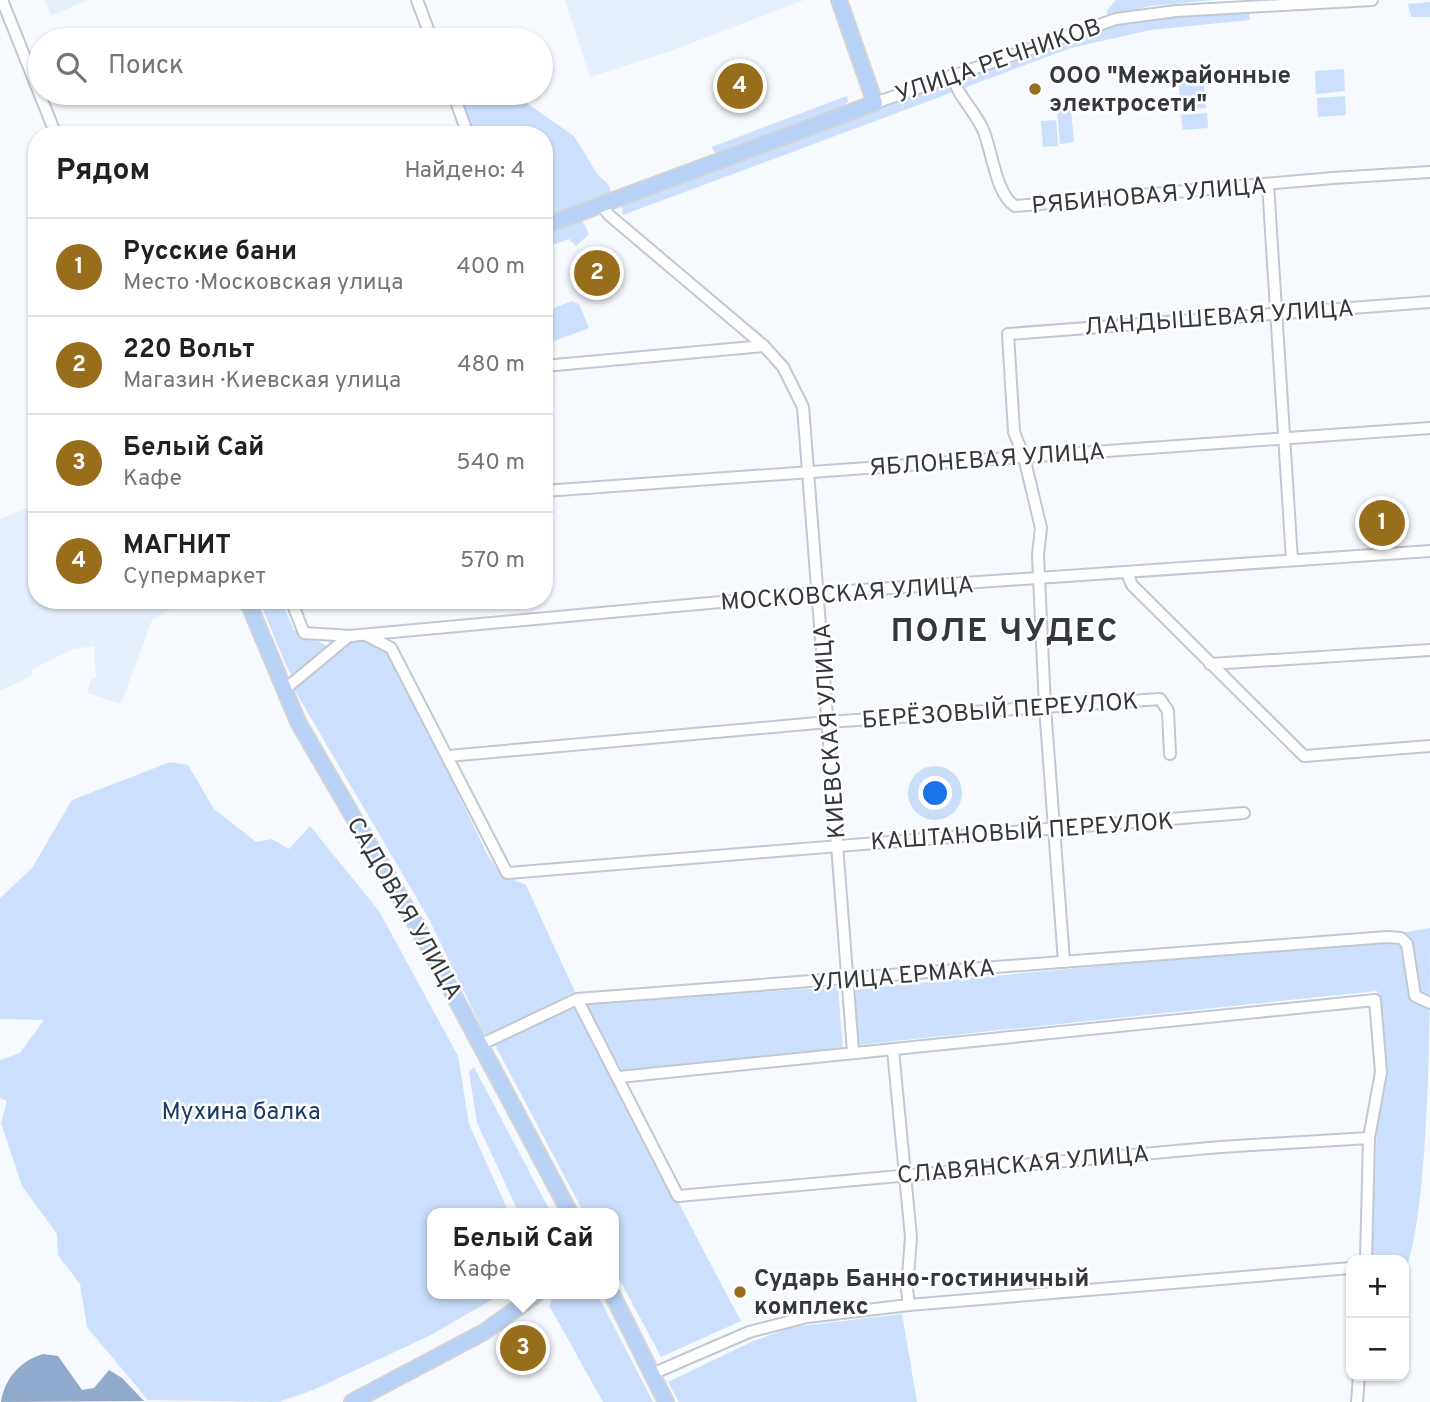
<!DOCTYPE html>
<html lang="ru">
<head>
<meta charset="utf-8">
<style>
	body { margin:0; font-family:Overpass,sans-serif; background:#f2f2f2; color:#202124 }
	.controls { position:absolute; right:21px; bottom:21px; display:grid; overflow:hidden; border-radius:14px; box-shadow:0 2px 5px #0004 }
	.controls button { width:63px; height:63px; display:grid; place-items:center; padding:0; border:0; border-bottom:2px solid #e0e0e0; background:#fff; color:#202124; font:35px sans-serif }
	.you { position:absolute; left:936px; top:794px; width:24px; height:24px; margin:-18px; border:5px solid #fff; border-radius:50%; background:#1a73e8; box-shadow:0 0 0 10px #1a73e833 }
	.badge { display:grid; place-items:center; width:46px; height:46px; border-radius:50%; background:#986d1b; color:#fff; font-size:23px; font-weight:700 }
	.pin { position:absolute; translate:-50% -50%; border:4px solid #fff; box-shadow:0 2px 7px #0006 }
	.popup { position:absolute; left:427px; top:1208px; width:192px; height:91px; box-sizing:border-box; display:grid; place-content:center; border-radius:14px; background:#fff; filter:drop-shadow(0 2px 5px #0005); font-size:23px; white-space:nowrap; color:#757577 }
	.popup b { font-size:26px; color:#202124 }
	.popup::after { content:''; position:absolute; left:50%; top:100%; margin-left:-14px; border:14px solid transparent; border-top-color:#fff }
	.list { margin:0; padding:0; list-style:none }
	h2 { display:flex; justify-content:space-between; align-items:center; height:91px; margin:0; padding:0 28px; font-size:30px }
	h2 small { font-size:23px; font-weight:400; color:#757577 }
	.list li { display:grid; grid-template-columns:46px 1fr auto; gap:21px; align-items:center; box-sizing:border-box; height:98px; padding:0 28px; border-top:2px solid #e0e0e0 }
	.list b { display:block; font-size:26px; white-space:nowrap }
	.list p { margin:0; font-size:23px; white-space:nowrap; color:#757577 }
	.list em { font-size:23px; font-style:normal; color:#757577 }
	.icon { flex:none; width:38px; height:38px; fill:none; stroke:currentColor; stroke-width:2; stroke-linecap:round; stroke-linejoin:round }
	.map { position:relative; flex:none; width:1430px; height:1402px; overflow:hidden }
	.search { position:absolute; background:#fff; box-shadow:0 2px 5px #0004; left:28px; top:28px; width:525px; height:77px; display:flex; align-items:center; gap:18px; box-sizing:border-box; padding:0 24px; border-radius:38px; color:#757577; font-size:26px }
	.panel { position:absolute; background:#fff; box-shadow:0 2px 5px #0004; left:28px; top:126px; width:525px; height:483px; border-radius:28px }
	.map>svg:first-child { display:block }
</style>
</head>
<body>
<div class="map">
<svg width="1430" height="1402" viewBox="0 0 1430 1402">
	<rect width="100%" height="100%" fill="#f6f9fd"/>
	<g fill="#e6effc">
		<path d="M45 0H87L51 16Z"/>
		<path d="M565 0H804L668 52 590 77Z"/>
		<path d="M37 504V600H187L152 620 121 704 87 693 91 679 96 678 94 646 73 649 33 669 31 676 0 691V519Z"/>
	</g>
	<g fill="#cce0fe">
		<path d="M1116 0H1214L1150 6 1110 16 1106 12Z"/>
		<path d="M1430 2V17H1411L1408 4Z"/>
		<path d="M1248 9 1250 20 1150 30 1071 48 623 215 621 204 998 62 1110 26 1176 14Z"/>
		<path d="M1344 69 1345 91 1316 94 1315 71Z"/>
		<path d="M1203 74 1206 108 1181 110 1178 76Z"/>
		<path d="M461 93H512L574 136 597 174 608 184 613 197 544 223V135H473L459 99Z"/>
		<path d="M847 96 848 102C819 125 756 142 721 156L715 153 712 147Z"/>
		<path d="M1345 96 1346 115 1318 117 1317 98Z"/>
		<path d="M1071 109 1074 142 1060 144 1057 110Z"/>
		<path d="M1207 113 1208 128 1183 130 1181 115Z"/>
		<path d="M1056 120 1058 146 1043 147 1041 121Z"/>
		<path d="M582 220 589 234 576 246 569 239 544 248V232Z"/>
		<path d="M572 301 579 304 589 328 544 345V312Z"/>
		<path d="M259 600H281L294 630 328 646 297 677 290 673 286 665Z"/>
		<path d="M353 639 371 641 383 649 407 687 488 856 502 875 526 885 575 992 486 1037 429 919 294 689Z"/>
		<path d="M170 762 188 765 214 809 256 842 272 839 289 849 310 826 379 911 458 1056 469 1124 509 1213H432V1294H502L429 1336 313 1390 279 1402 148 1400 87 1327 80 1284 58 1255 57 1234 22 1186 1 1123 7 1101 0 1098V1060L20 1053 44 1020 0 1019V898L32 868 72 800Z"/>
		<path d="M1430 928C1430 1007 1430 1214 1404 1275V1260H1371L1380 1061 1377 991 857 1045 855 989 1334 944Z"/>
		<path d="M838 987 843 1051 622 1070 583 1003Z"/>
		<path d="M575 1007C634 1109 684 1217 741 1321L661 1357 614 1269V1213H584L495 1045Z"/>
		<path d="M474 1067 551 1213H519L477 1123 469 1072Z"/>
		<path d="M552 1294H597L653 1402H603L550 1307Z"/>
		<path d="M902 1314 917 1402H679L668 1382 751 1342 792 1327Z"/>
	</g>
	<path fill="#90a9cd" d="M43 1354 58 1356 82 1390 94 1388 109 1370 122 1378 144 1401 1 1402C5 1378 20 1361 43 1354Z"/>
	<g fill="none" stroke-linecap="round" stroke-linejoin="round">
		<defs>
			<g id="minor">
				<path d="M2 0 56 135"/>
				<path d="M417 0 432 40"/>
				<path d="M952 75C958 98 976 111 984 132 992 152 996 194 1015 206L1333 178 1430 172"/>
				<path d="M453 93 468 135"/>
				<path d="M875 103 1116 19 1176 11 1372 0"/>
				<path d="M1268 184 1292 560"/>
				<path d="M601 205 609 215 764 346 783 367 803 407 853 1051"/>
				<path d="M544 366 764 346"/>
				<path d="M544 491 1430 428"/>
				<path d="M1127 573 1132 585 1304 756 1430 746"/>
				<path d="M291 600 304 633 352 636"/>
				<path d="M368 636 391 648 507 873 1244 813"/>
				<path d="M1210 664 1430 650"/>
				<path d="M284 690 349 636 819 593 1430 551"/>
				<path d="M448 756 828 722 1160 699 1168 711 1170 754"/>
				<path d="M1064 962 1045 707 1038 555 1041 528 1024 457 1014 432 1008 334 1430 302"/>
				<path d="M577 999 678 1196 1220 1147 1369 1138"/>
				<path d="M480 1045 577 999 1387 937 1401 938 1407 944 1415 996 1430 1003"/>
				<path d="M893 1050 911 1237 907 1289 909 1305"/>
				<path d="M619 1077 1375 1000 1381 1072 1369 1138 1366 1260"/>
				<path d="M652 1374 749 1332 807 1317 909 1305 1351 1268"/>
				<path d="M1357 1402 1359 1376"/>
			</g>
			<g id="major">
				<path d="M544 226 875 103 839 0"/>
				<path d="M247 600 298 722 418 928 570 1213"/>
				<path d="M612 1294 666 1402"/>
				<path d="M352 1402 484 1332 537 1294"/>
			</g>
		</defs>
		<use href="#minor" stroke="#c1c8d2" stroke-width="14"/>
		<use href="#major" stroke="#d2d3d4" stroke-width="18"/>
		<use href="#minor" stroke="#fff" stroke-width="10"/>
		<use href="#major" stroke="#b8d1f7" stroke-width="14"/>
	</g>
	<g fill="#986d1b" stroke="#fff" stroke-width="2.5">
		<circle cx="1035" cy="89" r="7"/>
		<circle cx="740" cy="1292" r="7"/>
	</g>
	<g text-anchor="middle" stroke-width="5" stroke-linejoin="round" paint-order="stroke">
		<g font-size="24" fill="#34373b" stroke="#fff">
			<text transform="translate(998 60) rotate(-19)" y="8">УЛИЦА РЕЧНИКОВ</text>
			<text transform="translate(1149 195) rotate(-5)" y="8">РЯБИНОВАЯ УЛИЦА</text>
			<text transform="translate(1219 317) rotate(-4)" y="8">ЛАНДЫШЕВАЯ УЛИЦА</text>
			<text transform="translate(987 459) rotate(-4)" y="8">ЯБЛОНЕВАЯ УЛИЦА</text>
			<text transform="translate(847 593) rotate(-4)" y="8">МОСКОВСКАЯ УЛИЦА</text>
			<text transform="translate(1000 710) rotate(-4)" y="8">БЕРЁЗОВЫЙ ПЕРЕУЛОК</text>
			<text transform="translate(829 731) rotate(-94)" y="8">КИЕВСКАЯ УЛИЦА</text>
			<text transform="translate(1022 831) rotate(-4)" y="8">КАШТАНОВЫЙ ПЕРЕУЛОК</text>
			<text transform="translate(405 908) rotate(60)" y="8">САДОВАЯ УЛИЦА</text>
			<text transform="translate(903 975) rotate(-5)" y="8">УЛИЦА ЕРМАКА</text>
			<text transform="translate(1023 1164) rotate(-5)" y="8">СЛАВЯНСКАЯ УЛИЦА</text>
		</g>
		<g font-size="24" font-weight="bold" fill="#34373b" stroke="#fff" text-anchor="start">
			<text x="1049" y="83">ООО "Межрайонные<tspan x="1049" dy="28">электросети"</tspan></text>
			<text x="754" y="1286">Сударь Банно-гостиничный<tspan x="754" dy="28">комплекс</tspan></text>
		</g>
		<g font-size="24" fill="#1a3a68" stroke="#fff">
			<text x="241" y="1119">Мухина балка</text>
		</g>
		<g font-size="32" font-weight="bold" letter-spacing="2" fill="#34373b" stroke="#fff">
			<text x="1005" y="641">ПОЛЕ ЧУДЕС</text>
		</g>
	</g>
</svg>
<div class="controls">
<button>+</button>
<button>−</button>
</div>
<div class="you"></div>
<div class="pin badge" style="left:1382px;top:523px">1</div>
<div class="pin badge" style="left:597px;top:273px">2</div>
<div class="pin badge" style="left:523px;top:1348px">3</div>
<div class="popup"><b>Белый Сай</b>Кафе</div>
<div class="pin badge" style="left:740px;top:86px">4</div>
<div class="search"><svg class="icon" aria-label="search" viewBox="0 0 24 24"><circle cx="10" cy="10" r="6"/><path d="M15 15l6 6"/></svg>Поиск</div>
<section class="panel">
<h2>Рядом<small>Найдено: 4</small></h2>
<ul class="list">
<li><span class="badge">1</span><div><b>Русские бани</b><p>Место · Московская улица</p></div><em>400 m</em></li>
<li><span class="badge">2</span><div><b>220 Вольт</b><p>Магазин · Киевская улица</p></div><em>480 m</em></li>
<li><span class="badge">3</span><div><b>Белый Сай</b><p>Кафе</p></div><em>540 m</em></li>
<li><span class="badge">4</span><div><b>МАГНИТ</b><p>Супермаркет</p></div><em>570 m</em></li>
</ul>
</section>
</div>
</body>
</html>
